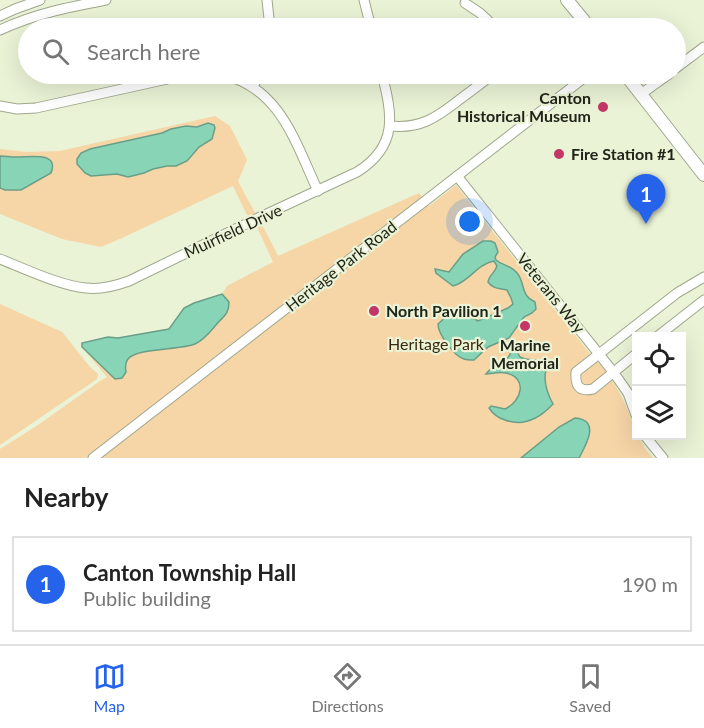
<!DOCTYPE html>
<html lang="en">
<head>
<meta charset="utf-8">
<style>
	body { margin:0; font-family:Lato,sans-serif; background:#f2f2f2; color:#222 }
	.controls { position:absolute; right:18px; bottom:18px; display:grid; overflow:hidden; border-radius:0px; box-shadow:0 6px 24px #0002 }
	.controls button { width:54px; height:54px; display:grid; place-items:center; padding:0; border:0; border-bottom:2px solid #e0e0e0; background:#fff; color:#222; font:30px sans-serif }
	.you { position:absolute; left:470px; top:222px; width:21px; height:21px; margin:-15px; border:4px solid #fff; border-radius:50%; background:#1a73e8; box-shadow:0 0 0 9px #1a73e833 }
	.badge { display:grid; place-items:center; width:39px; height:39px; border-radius:50%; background:#2563eb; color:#fff; font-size:20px; font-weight:700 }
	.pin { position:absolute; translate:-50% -50px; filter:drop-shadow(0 2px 3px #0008) }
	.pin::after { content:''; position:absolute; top:32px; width:21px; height:18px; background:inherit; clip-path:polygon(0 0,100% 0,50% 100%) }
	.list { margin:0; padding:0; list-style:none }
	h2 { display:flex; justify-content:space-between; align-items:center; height:78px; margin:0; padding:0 24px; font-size:26px }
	h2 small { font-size:20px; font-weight:400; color:#767676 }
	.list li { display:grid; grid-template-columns:39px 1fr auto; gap:18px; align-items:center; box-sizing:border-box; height:96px; margin:0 12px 12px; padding:0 12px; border:2px solid #e0e0e0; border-radius:0px }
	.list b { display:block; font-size:22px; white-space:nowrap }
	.list p { margin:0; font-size:20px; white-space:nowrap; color:#767676 }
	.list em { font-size:20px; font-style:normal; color:#767676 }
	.icon { flex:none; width:33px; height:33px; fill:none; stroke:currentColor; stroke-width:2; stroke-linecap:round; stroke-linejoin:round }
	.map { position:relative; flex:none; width:704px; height:458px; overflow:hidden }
	.search { position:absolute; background:#fff; box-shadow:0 6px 24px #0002; left:18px; right:18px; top:18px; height:66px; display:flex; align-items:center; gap:15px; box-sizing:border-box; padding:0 21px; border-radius:33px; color:#767676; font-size:22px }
	.sheet { height:186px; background:#fff }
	nav { display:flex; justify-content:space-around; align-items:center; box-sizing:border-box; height:84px; border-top:2px solid #e0e0e0; background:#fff; font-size:16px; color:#767676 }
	nav a { display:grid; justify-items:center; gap:3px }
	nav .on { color:#2563eb }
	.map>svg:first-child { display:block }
</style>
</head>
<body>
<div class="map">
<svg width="704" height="458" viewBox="0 0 704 458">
	<rect width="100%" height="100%" fill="#eaf3d6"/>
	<g fill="#f6d5a7">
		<path d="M215 116 230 126 247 160 238 181C251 207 266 230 278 256L419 193 429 206 456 185 591 355C614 378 626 402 636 432V436H638L646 450 653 458H0V449L38 425 100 381 107 377 82 347 88 341 108 337 118 338 169 329 184 308 194 303 222 294 227 286 273 262 257 227 246 213 233 186 122 238 101 247 62 239 0 214V149L27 152 60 151Z"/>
		<path d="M0 304 62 332 90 367 98 374 97 379 0 445Z"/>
	</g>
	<g fill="#88d4b7" stroke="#699f88" stroke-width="1.5">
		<path d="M208 123 214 125 215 128 212 139 199 147 187 161 176 166H167L153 169 144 173 128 177 117 174 91 176 85 173 77 164V159L81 153 90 149 162 133 171 129 186 126 197 127Z"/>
		<path d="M0 156C5 156 10 157 15 157 26 158 60 150 51 173L21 190H5L0 188Z"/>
		<path d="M483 241H491L495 243 498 252 495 257 496 260C503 266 511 265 517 273 523 279 522 290 527 296 529 299 532 300 535 302L536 309 532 313 524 317 509 338 488 347 474 360C471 360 467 360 464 359 454 356 438 334 438 324L450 313 458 310 478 321 508 308 513 304 511 298 507 290C499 288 493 289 488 282 489 275 495 273 497 266L494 261C477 264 469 282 453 286L436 273 435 269 449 272 463 254Z"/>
		<path d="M222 294 229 302C229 315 223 316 216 325 210 332 204 340 195 344 181 350 136 348 128 359 125 363 125 367 126 372L122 378 115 379 82 347V343L108 337 118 338 169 329 184 308 194 303Z"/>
		<path d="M512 346H514L520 357C527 361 533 359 540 360L546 370C543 382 547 393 553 404 540 418 524 427 505 420 498 418 493 414 489 408L491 406 505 409C522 401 528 378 506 373 499 371 492 374 486 374 488 372 490 369 493 367 503 359 511 361 512 346Z"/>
		<path d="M575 418C601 420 586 445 579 458H521L559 427Z"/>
	</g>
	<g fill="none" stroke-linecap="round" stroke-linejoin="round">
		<defs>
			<g id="minor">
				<path d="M267 0 270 28"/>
				<path d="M364 0 371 28"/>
				<path d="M465 3 480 13 496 28"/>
				<path d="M0 16 15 9 40 0"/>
				<path d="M0 30C34 14 69 7 106 0"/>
				<path d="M676 68 704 47"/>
				<path d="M220 74C280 86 295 142 318 191"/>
				<path d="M253 86 260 74"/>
				<path d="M641 94 669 74"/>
				<path d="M0 106 17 109 36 108 190 74"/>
				<path d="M390 126C420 129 436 118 459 100 471 91 482 83 493 74"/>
				<path d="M457 176 614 373 628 393 636 415"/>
				<path d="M0 259C25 269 61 286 86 288 101 290 115 286 129 281L256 219 357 172C399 146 392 114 382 74"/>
				<path d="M658 336 704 300"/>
				<path d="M636 354 593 389C579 392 575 386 576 372L677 293 704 277"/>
				<path d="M645 436 663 458"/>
				<path d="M93 458 589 74"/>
			</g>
			<g id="major">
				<path d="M567 0 590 28"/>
				<path d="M625 74 704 175"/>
			</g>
		</defs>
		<use href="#minor" stroke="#a0a88d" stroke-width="11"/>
		<use href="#major" stroke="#a0a88d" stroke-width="14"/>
		<use href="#minor" stroke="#fff" stroke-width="9"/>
		<use href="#major" stroke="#fff" stroke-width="12"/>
	</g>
	<g fill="#c33666" stroke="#eaf3d6" stroke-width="2">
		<circle cx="603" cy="107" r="6"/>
		<circle cx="559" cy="154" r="6"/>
		<circle cx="374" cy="311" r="6"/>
		<circle cx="525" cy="326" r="6"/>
	</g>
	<g text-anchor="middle" stroke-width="4.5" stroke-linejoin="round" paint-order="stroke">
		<g font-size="16" font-weight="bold" fill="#202419" stroke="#eaf3d6" text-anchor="start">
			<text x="591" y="104" text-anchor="end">Canton<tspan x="591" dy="18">Historical Museum</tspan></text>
			<text x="571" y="160">Fire Station #1</text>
			<text x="386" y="317">North Pavilion 1</text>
			<text x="525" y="351" text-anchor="middle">Marine<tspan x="525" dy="18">Memorial</tspan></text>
		</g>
		<g font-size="16" fill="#202419" stroke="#eaf3d6">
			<text transform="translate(233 231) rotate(-25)" y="6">Muirfield Drive</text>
			<text transform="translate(341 266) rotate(-38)" y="6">Heritage Park Road</text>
			<text transform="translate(551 293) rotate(51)" y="6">Veterans Way</text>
		</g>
		<g font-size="16" fill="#39280e" stroke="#eaf3d6">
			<text x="436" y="350">Heritage Park</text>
		</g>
	</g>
</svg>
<div class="controls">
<button><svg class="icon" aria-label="locate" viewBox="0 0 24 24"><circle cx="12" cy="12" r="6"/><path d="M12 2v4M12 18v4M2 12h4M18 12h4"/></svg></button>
<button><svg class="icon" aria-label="layers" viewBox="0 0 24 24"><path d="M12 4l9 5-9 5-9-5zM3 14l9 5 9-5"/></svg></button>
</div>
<div class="you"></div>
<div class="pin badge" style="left:646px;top:224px">1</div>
<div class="search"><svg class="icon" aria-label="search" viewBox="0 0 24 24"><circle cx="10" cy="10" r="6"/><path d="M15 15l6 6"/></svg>Search here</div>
</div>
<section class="sheet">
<h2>Nearby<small></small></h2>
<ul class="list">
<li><span class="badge">1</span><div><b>Canton Township Hall</b><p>Public building</p></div><em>190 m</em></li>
</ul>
</section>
<nav>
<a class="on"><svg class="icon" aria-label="map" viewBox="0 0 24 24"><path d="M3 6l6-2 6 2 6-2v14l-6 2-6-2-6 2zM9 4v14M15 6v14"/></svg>Map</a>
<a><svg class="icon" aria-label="directions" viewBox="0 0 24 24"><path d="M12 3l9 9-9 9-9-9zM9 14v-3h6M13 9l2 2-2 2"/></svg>Directions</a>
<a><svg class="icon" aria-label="saved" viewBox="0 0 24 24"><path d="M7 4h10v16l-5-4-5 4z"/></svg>Saved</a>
</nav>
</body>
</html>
